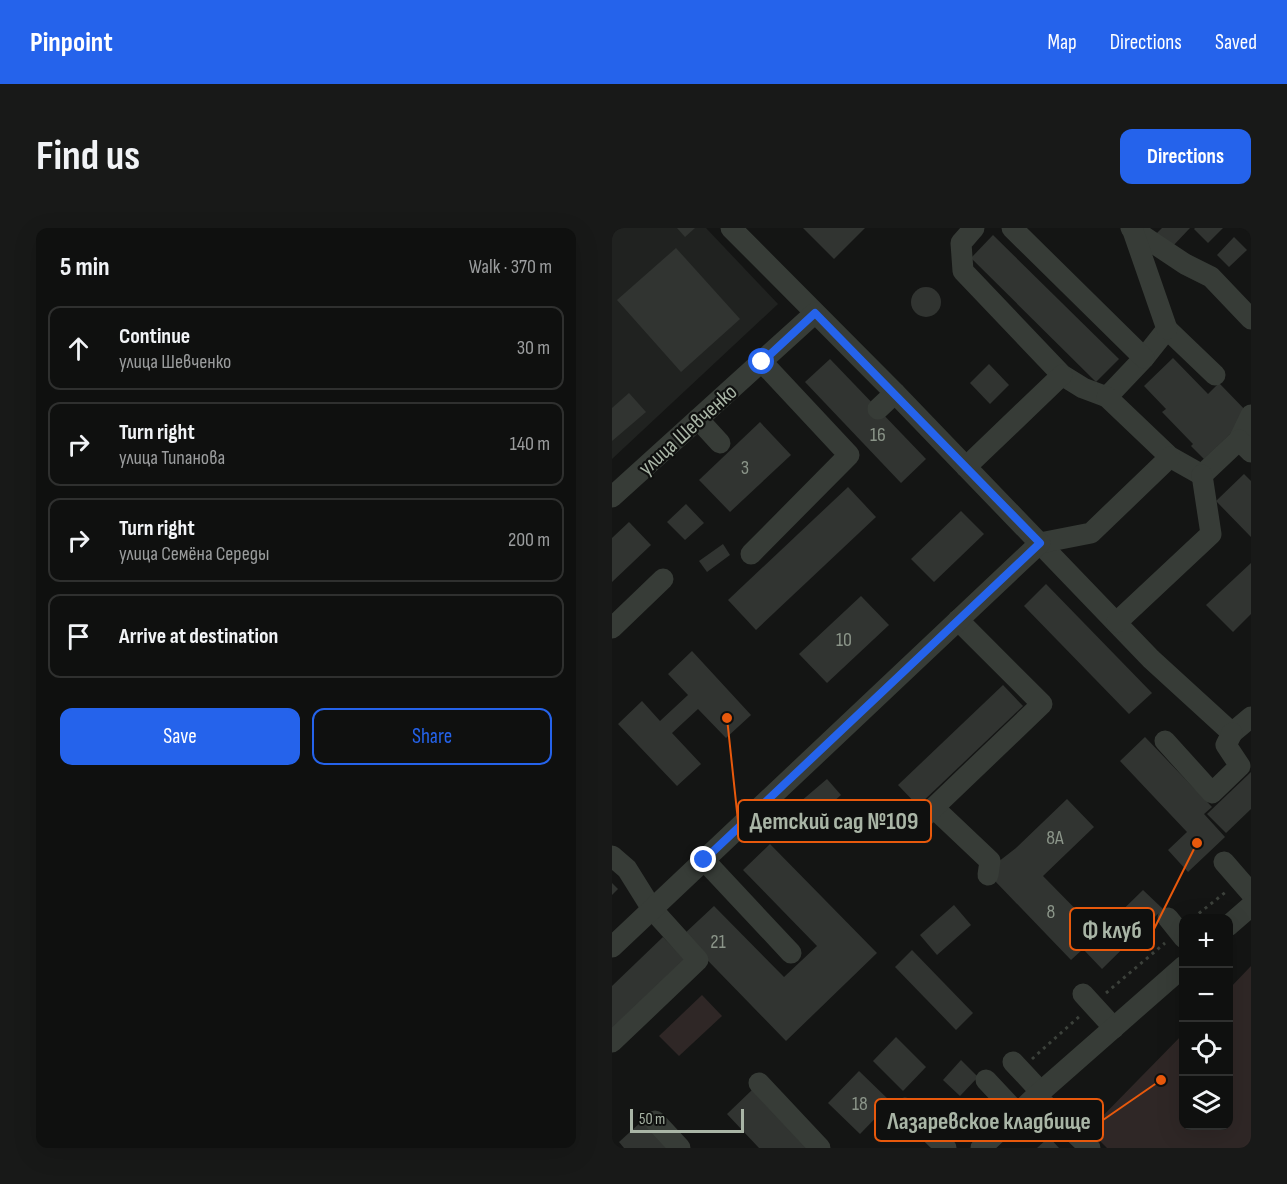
<!DOCTYPE html>
<html lang="en">
<head>
<meta charset="utf-8">
<style>
	body { margin:0; font-family:"Sofia Sans Condensed",sans-serif; background:#181918; color:#f1f3f6 }
	.controls { position:absolute; right:18px; bottom:18px; display:grid; overflow:hidden; border-radius:12px; box-shadow:0 6px 24px #0002 }
	.controls button { width:54px; height:54px; display:grid; place-items:center; padding:0; border:0; border-bottom:2px solid #2f302f; background:#0f100f; color:#f1f3f6; font:30px sans-serif }
	.scale { position:absolute; left:18px; bottom:15px; width:114px; box-sizing:border-box; padding-left:6px; border:3px solid #a9b5a6; border-top:0; font-size:16px; line-height:21px; white-space:nowrap; color:#a9b5a6; -webkit-text-stroke:4px #0f100f; paint-order:stroke }
	.stop { position:absolute; width:18px; height:18px; margin:-14px; border:4px solid #2563eb; border-radius:50%; background:#fff }
	.stop.end { background:#2563eb; border-color:#fff; box-shadow:0 2px 6px #0008 }
	.list { margin:0; padding:0; list-style:none }
	h2 { display:flex; justify-content:space-between; align-items:center; height:78px; margin:0; padding:0 24px; font-size:26px }
	h2 small { font-size:20px; font-weight:400; color:#9b9d9e }
	.list li { display:grid; grid-template-columns:39px 1fr auto; gap:18px; align-items:center; box-sizing:border-box; height:84px; margin:0 12px 12px; padding:0 12px; border:2px solid #2f302f; border-radius:12px }
	.list b { display:block; font-size:22px; white-space:nowrap }
	.list p { margin:0; font-size:20px; white-space:nowrap; color:#9b9d9e }
	.list em { font-size:20px; font-style:normal; color:#9b9d9e }
	.actions { display:flex; gap:12px; padding:18px 24px }
	.actions a { flex:1; padding:14px 0; border:2px solid #2563eb; border-radius:12px; text-align:center; font-size:21px; color:#2563eb }
	.actions .main { background:#2563eb; color:#fff }
	.icon { flex:none; width:33px; height:33px; fill:none; stroke:currentColor; stroke-width:2; stroke-linecap:round; stroke-linejoin:round }
	.map { position:relative; flex:none; width:639px; height:920px; overflow:hidden; border-radius:12px }
	header { display:flex; align-items:center; gap:36px; box-sizing:border-box; height:84px; padding:0 30px; background:#2563eb; color:#fff }
	header strong { font-size:28px }
	nav { display:flex; gap:33px; margin-inline-start:auto; font-size:21px }
	.intro { display:flex; align-items:center; justify-content:space-between; box-sizing:border-box; height:144px; padding:0 36px }
	h1 { margin:0; font-size:42px }
	.button { padding:15px 27px; border-radius:12px; background:#2563eb; color:#fff; font-size:21px; font-weight:700 }
	main { display:flex; gap:36px; padding:0 36px }
	aside { flex:1; background:#0f100f; border-radius:12px; box-shadow:0 6px 24px #0002 }
	.map>svg:first-child { display:block }
</style>
</head>
<body>
<header>
<strong>Pinpoint</strong>
<nav><a>Map</a><a>Directions</a><a>Saved</a></nav>
</header>
<div class="intro"><h1>Find us</h1><a class="button">Directions</a></div>
<main>
<aside>
<h2>5 min<small>Walk · 370 m</small></h2>
<ul class="list">
<li><svg class="icon" aria-label="ahead" viewBox="0 0 24 24"><path d="M12 20V5M6 11l6-6 6 6"/></svg><div><b>Continue</b><p>улица Шевченко</p></div><em>30 m</em></li>
<li><svg class="icon" aria-label="right" viewBox="0 0 24 24"><path d="M7 20v-9h11M14 6l5 5-5 5"/></svg><div><b>Turn right</b><p>улица Типанова</p></div><em>140 m</em></li>
<li><svg class="icon" aria-label="right" viewBox="0 0 24 24"><path d="M7 20v-9h11M14 6l5 5-5 5"/></svg><div><b>Turn right</b><p>улица Семёна Середы</p></div><em>200 m</em></li>
<li><svg class="icon" aria-label="arrive" viewBox="0 0 24 24"><path d="M6 21V4h12l-3 4 3 4H6"/></svg><div><b>Arrive at destination</b></div></li>
</ul>
<div class="actions"><a class="main">Save</a><a>Share</a></div>
</aside>
<div class="map">
<svg width="639" height="920" viewBox="0 0 639 920">
	<rect width="100%" height="100%" fill="#141514"/>
	<path fill="#202220" d="M0 0H94L166 76 0 231Z"/>
	<g fill="#2f2726">
		<path d="M639 738V920H495L477 902 571 806 572 898H616L617 761Z"/>
		<path d="M90 767 110 788 67 828 47 808Z"/>
	</g>
	<g fill="#313431">
		<path d="M65 0H83L73 9Z"/>
		<path d="M191 0H253L222 31Z"/>
		<path d="M550 0H578L559 20 544 6Z"/>
		<path d="M583 0H611L596 15 582 1Z"/>
		<path d="M381 7 507 131 484 154 359 30Z"/>
		<path d="M622 9 635 22 617 39 605 27Z"/>
		<path d="M64 20 128 91 69 144 5 72Z"/>
		<circle cx="314" cy="74" r="15"/>
		<path d="M561 130 596 166 607 155 638 187 592 231 579 218 581 216 550 184 554 181 532 158Z"/>
		<path d="M218 131 314 231 289 255 193 154Z"/>
		<path d="M377 136 397 157 378 176 358 155Z"/>
		<path d="M17 165 34 184 0 213V180Z"/>
		<path d="M148 194 179 227 118 284 87 252Z"/>
		<path d="M632 246 639 253V309L604 273Z"/>
		<path d="M236 259 264 289 144 402 116 372Z"/>
		<path d="M74 276 92 295 73 312 55 294Z"/>
		<path d="M349 283 372 306 322 354 299 331Z"/>
		<path d="M17 294 39 317 0 354V310Z"/>
		<path d="M111 316 118 327 95 344 87 333Z"/>
		<path d="M639 335V386L621 404 594 377Z"/>
		<path d="M434 356 540 465 517 486 412 378Z"/>
		<path d="M249 368 277 397 215 455 187 426Z"/>
		<path d="M80 423 139 487 114 510 86 481 60 505 89 536 65 558 6 496 30 473 48 493 76 467 56 446Z"/>
		<path d="M391 457 411 478 306 578 286 557Z"/>
		<path d="M533 509 600 579 592 586 613 609 576 644 556 622 575 604 508 533Z"/>
		<path d="M639 544V581L614 605 595 586Z"/>
		<path d="M215 551 229 567 209 585 223 601 208 614 198 603 190 610 180 598 189 590 181 580Z"/>
		<path d="M455 571 482 599 431 648 487 705 531 662 551 681 490 741 471 721 459 732 383 653 386 634 404 620Z"/>
		<path d="M158 616 265 725 174 813 71 707 102 678 172 749 205 718 131 642Z"/>
		<path d="M0 655 6 661 0 667Z"/>
		<path d="M342 677 359 697 325 727 308 707Z"/>
		<path d="M51 709 74 733 0 803V758Z"/>
		<path d="M300 722 361 785 344 802 283 739Z"/>
		<path d="M284 809 314 839 291 863 261 833Z"/>
		<path d="M349 832 366 849 348 868 331 852Z"/>
		<path d="M247 843 279 874 248 906 216 875Z"/>
		<path d="M141 861 198 920H147L115 886Z"/>
		<path d="M30 893 55 920H12L7 914Z"/>
		<path d="M437 909 447 920H425Z"/>
	</g>
	<g fill="none" stroke-linecap="round" stroke-linejoin="round">
		<g stroke="#3c413b" stroke-width="3" stroke-dasharray="3 4.5" stroke-linecap="butt">
			<path d="M581 690 615 663"/>
			<path d="M494 765 553 715"/>
			<path d="M420 831 469 787"/>
			<path d="M339 903 372 873"/>
		</g>
		<g stroke="#373c37" stroke-width="21">
			<path d="M119 0 283 165 539 431 620 505 639 489"/>
			<path d="M362 0 349 15 351 43 450 147 471 160 495 169 532 130 555 101 603 147"/>
			<path d="M400 0 532 130"/>
			<path d="M519 0 573 36 599 49 639 91"/>
			<path d="M521 3 555 101"/>
			<path d="M495 169 558 229 590 247"/>
			<path d="M266 181 283 165"/>
			<path d="M86 191 108 215"/>
			<path d="M627 212 639 187"/>
			<path d="M354 239 450 147"/>
			<path d="M590 247 627 212 639 224"/>
			<path d="M0 269 203 85"/>
			<path d="M428 315 479 305 558 229"/>
			<path d="M139 326 237 227 150 134"/>
			<path d="M505 394 599 306 590 247"/>
			<path d="M0 400 51 351"/>
			<path d="M553 513 600 565 628 538 614 517 620 505"/>
			<path d="M322 580 378 633 376 647"/>
			<path d="M313 588 430 476 346 392"/>
			<path d="M0 628 15 641 40 681 86 732 0 814"/>
			<path d="M92 632 179 725"/>
			<path d="M612 634 639 665"/>
			<path d="M556 690 572 710"/>
			<path d="M616 698 639 678"/>
			<path d="M0 719 428 315"/>
			<path d="M471 766 502 800"/>
			<path d="M401 834 429 864"/>
			<path d="M374 852 406 886"/>
			<path d="M147 855 208 920"/>
			<path d="M424 868 478 920"/>
			<path d="M293 880 334 920"/>
			<path d="M43 893 68 920"/>
			<path d="M369 920 424 868 572 738"/>
		</g>
	</g>
	<g fill="none" stroke-linecap="round" stroke-linejoin="round">
		<path stroke="#2563eb" stroke-width="8" d="M92 632 428 315 203 85 150 134"/>
	</g>
	<g text-anchor="middle" stroke-width="4.5" stroke-linejoin="round" paint-order="stroke">
		<g font-size="20" fill="#8b9589">
			<text x="266" y="213">16</text>
			<text x="133" y="246">3</text>
			<text x="232" y="418">10</text>
			<text x="443" y="616">8А</text>
			<text x="439" y="690">8</text>
			<text x="106" y="720">21</text>
			<text x="248" y="882">18</text>
		</g>
		<g font-size="22" fill="#a9b5a6" stroke="#0f100f">
			<text transform="translate(75 201) rotate(-42)" y="8">улица Шевченко</text>
		</g>
	</g>
	<path fill="none" stroke="#e8590c" stroke-width="2" d="M115 490L126 593M585 615L542 701M549 852L491 892"/>
	<g fill="#e8590c" stroke="#0f100f" stroke-width="2">
		<circle cx="115" cy="490" r="6"/>
		<circle cx="585" cy="615" r="6"/>
		<circle cx="549" cy="852" r="6"/>
	</g>
	<g fill="#0f100f" stroke="#e8590c" stroke-width="2">
		<rect x="126" y="572" width="193" height="42" rx="6"/>
		<rect x="458" y="680" width="84" height="42" rx="6"/>
		<rect x="263" y="871" width="228" height="42" rx="6"/>
	</g>
	<g font-size="24" text-anchor="middle" font-weight="bold" fill="#a9b5a6">
		<text x="222" y="601">Детский сад №109</text>
		<text x="500" y="710">Ф клуб</text>
		<text x="377" y="901">Лазаревское кладбище</text>
	</g>
</svg>
<div class="controls">
<button>+</button>
<button>−</button>
<button><svg class="icon" aria-label="locate" viewBox="0 0 24 24"><circle cx="12" cy="12" r="6"/><path d="M12 2v4M12 18v4M2 12h4M18 12h4"/></svg></button>
<button><svg class="icon" aria-label="layers" viewBox="0 0 24 24"><path d="M12 4l9 5-9 5-9-5zM3 14l9 5 9-5"/></svg></button>
</div>
<div class="scale">50 m</div>
<div class="stop" style="left:150px;top:134px"></div>
<div class="stop end" style="left:92px;top:632px"></div>
</div>
</main>
</body>
</html>
